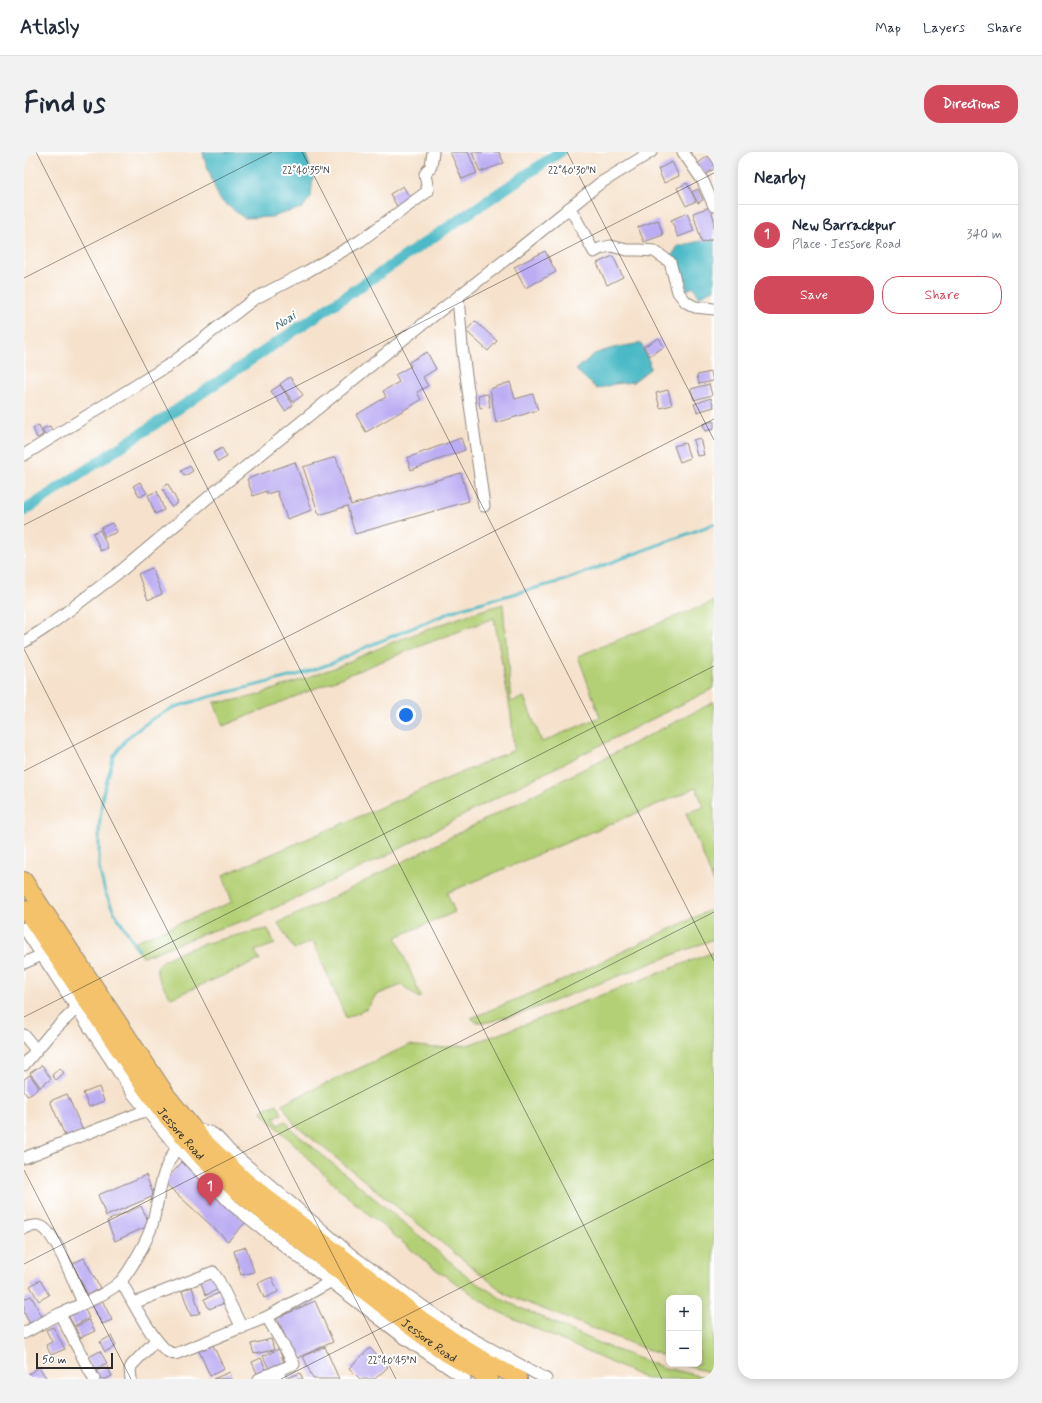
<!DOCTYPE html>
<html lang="en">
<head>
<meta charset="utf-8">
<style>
	body { margin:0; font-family:Mynerve,sans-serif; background:#f2f2f3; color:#1f2937 }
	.controls { position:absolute; right:12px; bottom:12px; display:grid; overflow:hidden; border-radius:8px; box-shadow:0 2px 10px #0003 }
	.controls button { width:36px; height:36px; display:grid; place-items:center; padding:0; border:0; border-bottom:1px solid #e0e1e3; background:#fff; color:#1f2937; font:20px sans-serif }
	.scale { position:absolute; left:12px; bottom:10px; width:77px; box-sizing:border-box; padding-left:4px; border:2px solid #2b2b2b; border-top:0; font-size:11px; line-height:14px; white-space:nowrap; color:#2b2b2b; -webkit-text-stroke:3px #fff; paint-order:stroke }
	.you { position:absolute; left:382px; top:563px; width:14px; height:14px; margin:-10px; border:3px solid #fff; border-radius:50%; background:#1a73e8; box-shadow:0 0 0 6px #1a73e833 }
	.badge { display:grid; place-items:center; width:26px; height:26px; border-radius:50%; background:#d1495b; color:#fff; font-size:13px; font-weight:700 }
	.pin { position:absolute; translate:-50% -33px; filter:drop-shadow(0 1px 2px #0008) }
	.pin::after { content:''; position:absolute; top:21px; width:14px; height:12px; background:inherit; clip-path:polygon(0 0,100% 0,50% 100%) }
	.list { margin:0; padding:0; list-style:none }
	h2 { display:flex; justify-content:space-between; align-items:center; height:52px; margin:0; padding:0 16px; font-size:17px }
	h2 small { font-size:13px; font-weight:400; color:#747a83 }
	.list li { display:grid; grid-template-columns:26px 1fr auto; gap:12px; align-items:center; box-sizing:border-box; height:60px; padding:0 16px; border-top:1px solid #e0e1e3 }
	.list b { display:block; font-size:15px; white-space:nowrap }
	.list p { margin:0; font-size:13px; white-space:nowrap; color:#747a83 }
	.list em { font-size:13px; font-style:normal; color:#747a83 }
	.actions { display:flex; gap:8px; padding:12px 16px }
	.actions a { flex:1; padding:9px 0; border:1px solid #d1495b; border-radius:16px; text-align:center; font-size:14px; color:#d1495b }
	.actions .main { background:#d1495b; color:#fff }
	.map { position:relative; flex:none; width:690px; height:1227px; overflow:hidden; border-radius:16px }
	header { display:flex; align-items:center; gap:24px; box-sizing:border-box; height:56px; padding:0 20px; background:#fff; border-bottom:1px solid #e0e1e3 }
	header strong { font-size:19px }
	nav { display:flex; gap:22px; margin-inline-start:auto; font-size:14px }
	.intro { display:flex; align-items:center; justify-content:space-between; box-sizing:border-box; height:96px; padding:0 24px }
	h1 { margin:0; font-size:28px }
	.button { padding:10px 18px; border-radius:16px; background:#d1495b; color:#fff; font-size:14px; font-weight:700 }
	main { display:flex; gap:24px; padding:0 24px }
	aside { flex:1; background:#fff; border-radius:16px; box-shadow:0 2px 10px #0003 }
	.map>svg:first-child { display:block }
</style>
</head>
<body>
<header>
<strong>Atlasly</strong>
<nav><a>Map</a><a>Layers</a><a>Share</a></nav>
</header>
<div class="intro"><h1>Find us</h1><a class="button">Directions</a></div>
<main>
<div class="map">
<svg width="690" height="1227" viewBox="0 0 690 1227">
	<rect width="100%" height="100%" fill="#fff"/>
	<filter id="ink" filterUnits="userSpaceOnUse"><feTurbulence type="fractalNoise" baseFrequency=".025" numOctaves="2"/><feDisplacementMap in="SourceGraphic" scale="8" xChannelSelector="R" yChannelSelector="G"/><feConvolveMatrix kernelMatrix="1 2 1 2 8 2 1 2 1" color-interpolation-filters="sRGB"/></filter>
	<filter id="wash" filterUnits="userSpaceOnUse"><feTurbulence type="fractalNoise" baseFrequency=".012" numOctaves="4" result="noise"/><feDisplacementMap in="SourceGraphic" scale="16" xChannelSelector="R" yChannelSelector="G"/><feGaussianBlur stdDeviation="0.9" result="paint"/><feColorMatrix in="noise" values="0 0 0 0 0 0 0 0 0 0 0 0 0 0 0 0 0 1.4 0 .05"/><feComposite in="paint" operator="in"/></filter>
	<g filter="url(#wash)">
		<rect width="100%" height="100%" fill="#f6e2cc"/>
		<g fill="#b4d076" stroke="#707e50">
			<path d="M690 449V536L491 636 364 703 229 766 187 779 122 804 119 805 107 791 208 750 199 723 490 598 487 562 470 466 378 501 199 574 190 550 207 549 231 544 310 516 369 490 446 462 479 452 487 550 500 545 518 590 576 565 554 504Z"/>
			<path d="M690 550V731L662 661 680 655 672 636 423 741 431 760 372 785 397 845 395 846 378 833 352 843 343 857 322 866 289 789 270 797 254 771 314 743Z"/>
			<path d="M690 756V787L499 861 464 870H452L447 866 539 828Z"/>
			<path d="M244 777 251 792 231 799 236 808 147 846C142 837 131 826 133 816 137 799 227 779 244 777Z"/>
			<path d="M690 800V1221L673 1217 660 1212H675V1146H645V1206L483 1143 271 973 258 952 385 893 411 896 443 893 486 878Z"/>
			<path d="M253 952 258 962 250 965 254 973 262 969 267 977 447 1127 481 1149 589 1197 641 1216 690 1227H623L473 1159 407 1114 318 1040 238 961 240 957Z"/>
		</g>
		<g fill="#4cbac6" stroke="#3c7278">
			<path d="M179 0H281L289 24 287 45 278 56 247 65 220 66 195 47 180 6Z"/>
			<path d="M690 86V137L675 145 670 135 662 138V127L658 123H651L654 114 650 106 646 107 654 94Z"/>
			<path d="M617 191 625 209 626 217 609 230 590 232 573 237 552 218 570 202 589 196Z"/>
		</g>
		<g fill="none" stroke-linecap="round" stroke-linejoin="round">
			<path stroke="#4cbac6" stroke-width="3" d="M115 798 90 760 81 740 75 716V676L79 642 90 604 103 586 128 567 151 555 181 546 273 523 306 512 342 495 437 456 538 429 690 372"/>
			<path stroke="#4cbac6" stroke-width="11" d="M0 359 151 259 536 0"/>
		</g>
		<g id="blocks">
			<g fill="#bbacf3">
				<path d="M426 0H444L453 21 438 27Z"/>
				<path d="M448 0H475L480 11 456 20Z"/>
				<path d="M684 4 690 12V17L681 23 673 12Z"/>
				<path d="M648 10 655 24 640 31 634 17Z"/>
				<path d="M663 31 672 49 662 54 653 36Z"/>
				<path d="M379 34 387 48 374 56 366 42Z"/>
				<path d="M674 37 679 48 674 51 668 40Z"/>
				<path d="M686 55 690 67V87L678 91 669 61Z"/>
				<path d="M663 61 670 79 654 85 647 68Z"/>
				<path d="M634 68 639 83 620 90 614 75Z"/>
				<path d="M521 99 532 120 501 136 490 115Z"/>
				<path d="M589 104 599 125 583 133 573 111Z"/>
				<path d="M451 169 473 189 464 199 442 179Z"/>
				<path d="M635 186 640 195 625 204 619 195Z"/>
				<path d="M403 200 412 217 399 225 404 234 393 240 397 248 342 280 332 263 362 245 359 239 375 230 371 223 387 214 385 210Z"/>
				<path d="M687 220 689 229 675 232 673 223Z"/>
				<path d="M266 225 279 243 269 250 256 232Z"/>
				<path d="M486 230 491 247 509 242 514 258 472 271 466 237Z"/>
				<path d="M685 232 688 243 670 248 667 237Z"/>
				<path d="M256 233 269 253 261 259 247 239Z"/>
				<path d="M644 238 648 253 636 256 632 241Z"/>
				<path d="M464 242 466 255 456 256 454 243Z"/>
				<path d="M687 246 690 255 673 260 670 252Z"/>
				<path d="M690 269V277L681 279 679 272Z"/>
				<path d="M15 273 19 283 13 286 9 276Z"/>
				<path d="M26 274 30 283 22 286 18 277Z"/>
				<path d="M437 286 441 298 387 318 383 306Z"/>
				<path d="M676 286 680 303 673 304 669 288Z"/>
				<path d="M661 291 666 306 656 310 650 294Z"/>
				<path d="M198 296 203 305 194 310 189 301Z"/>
				<path d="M312 305 327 353 437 321 445 349 331 382 323 354 295 363 279 315Z"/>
				<path d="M271 310 288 358 263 367 253 339 243 342 242 339 229 344 223 327Z"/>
				<path d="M166 314 169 319 161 324 157 319Z"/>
				<path d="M116 330 123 341 116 345 109 334Z"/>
				<path d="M144 332 154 351 147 355 138 335Z"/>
				<path d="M133 339 140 358 131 362 124 343Z"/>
				<path d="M88 371 93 380 81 385 77 376Z"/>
				<path d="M76 378 84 396 77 399 69 381Z"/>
				<path d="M128 416 138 442 124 448 114 422Z"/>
				<path d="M18 913 27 927 16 935 6 921Z"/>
				<path d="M36 916 40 921 32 928 28 923Z"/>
				<path d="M6 923 15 936 3 944 0 939V927Z"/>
				<path d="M75 935 80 949 65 955 59 941Z"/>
				<path d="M43 942 59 979 42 986 26 949Z"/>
				<path d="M159 1009 222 1070 204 1089 140 1030Z"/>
				<path d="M122 1023 130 1044 82 1064 74 1043Z"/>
				<path d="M117 1054 126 1073 91 1089 83 1069Z"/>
				<path d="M222 1095 230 1120 217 1123 210 1099Z"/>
				<path d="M60 1106 76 1136 64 1143 48 1112Z"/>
				<path d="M190 1122 197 1136 182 1143 176 1129Z"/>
				<path d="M248 1125 254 1140 240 1146 234 1131Z"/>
				<path d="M16 1128 25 1143 15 1149 6 1134Z"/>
				<path d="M168 1135 176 1161 167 1164 158 1139Z"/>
				<path d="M198 1140 203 1150 185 1157 180 1147Z"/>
				<path d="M7 1144 20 1168 7 1174 0 1160V1147Z"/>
				<path d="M77 1146 88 1168 78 1172 67 1151Z"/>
				<path d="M291 1149 309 1190 271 1207 253 1166Z"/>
				<path d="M60 1155 65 1166 50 1174 44 1163Z"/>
				<path d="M65 1168 71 1179 56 1186 51 1175Z"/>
				<path d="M29 1175 41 1197 27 1203 22 1193 28 1190 22 1178Z"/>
				<path d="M87 1184 92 1194 81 1200 76 1190Z"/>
				<path d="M247 1187 250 1198 230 1202 227 1192Z"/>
				<path d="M189 1193 200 1217 186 1224 175 1199Z"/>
				<path d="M301 1195 315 1227H289L279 1204Z"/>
				<path d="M346 1196 364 1215 351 1227H336L325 1216Z"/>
				<path d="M255 1197 261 1213 246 1219 239 1204Z"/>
				<path d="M76 1199 83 1211 69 1218 63 1206Z"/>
				<path d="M237 1206 243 1220 234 1224 228 1210Z"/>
				<path d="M83 1214 88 1224 82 1227H73L70 1220Z"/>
				<path d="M15 1215 23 1227H0V1225Z"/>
				<path d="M206 1220 208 1227H189Z"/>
				<path d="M276 1221 279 1227H264V1226Z"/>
			</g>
		</g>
	</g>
	<g filter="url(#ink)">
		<use href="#blocks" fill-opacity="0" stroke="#90867c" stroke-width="1"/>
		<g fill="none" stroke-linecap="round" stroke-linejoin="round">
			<defs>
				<g id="minor">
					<path d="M659 0 679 29 690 54"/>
					<path d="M545 56 550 63 570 100 577 96 587 94 603 98H616L630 99 646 110 654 140 662 150 671 155 690 157"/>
					<path d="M434 145 438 194 460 354"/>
					<path d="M0 303 148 211 230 147 284 119 336 89 404 39 401 22 407 14 409 0"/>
					<path d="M0 490 23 475 98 418 199 333 381 186 490 101 575 32 627 0"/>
					<path d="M0 776 109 942 153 996 208 1053 277 1107 379 1185 441 1227"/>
					<path d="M0 811 18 803"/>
					<path d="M0 883 12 898"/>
					<path d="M0 913 26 882 57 852"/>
					<path d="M171 978C190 978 193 984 205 998L329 1104 432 1178 522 1227"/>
					<path d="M0 1006 128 956"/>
					<path d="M0 1076C6 1074 13 1072 18 1075 32 1082 52 1135 59 1151"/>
					<path d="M97 1129C106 1145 130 1192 145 1200 148 1202 151 1202 154 1201L243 1165 270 1212 253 1219 257 1227"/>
					<path d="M110 1151 189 1120 195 1129 218 1176"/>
					<path d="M36 1162 70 1227"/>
					<path d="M243 1165 306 1130"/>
					<path d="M0 1181C12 1175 23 1168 35 1162 53 1154 83 1143 97 1129 106 1119 124 1087 128 1073 136 1045 135 1021 153 996"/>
					<path d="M107 1227 106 1217 108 1213 132 1188"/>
					<path d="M235 1227 253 1219"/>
				</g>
				<g id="highway">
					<path d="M0 728 143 943 179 988 222 1029 400 1169 448 1201 495 1227"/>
					<path id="s1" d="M0 756 120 935 139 961 178 1006 211 1038 377 1168 423 1202 466 1227"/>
				</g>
			</defs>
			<use href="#minor" stroke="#90867c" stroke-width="13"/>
			<use href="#highway" stroke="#90867c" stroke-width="18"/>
			<use href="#minor" stroke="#fff" stroke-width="11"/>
			<use href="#highway" stroke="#f3c26a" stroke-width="16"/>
		</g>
	</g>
	<path fill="none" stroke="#2b2b2b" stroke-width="1" stroke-opacity="0.45" d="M12 0 638 1227M278 0 690 809M543 0 690 288M0 126 248 0M0 373 690 21M0 497 372 1227M0 619 690 267M0 865 690 514M0 1018 107 1227M0 1112 690 760M257 1227 690 1007"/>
	<g text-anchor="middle" stroke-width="4" stroke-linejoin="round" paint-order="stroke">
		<g font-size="12" fill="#2b2b2b" stroke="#fff">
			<text dy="4" stroke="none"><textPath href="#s1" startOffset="275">Jessore Road</textPath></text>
			<text dy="4" stroke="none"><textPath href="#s1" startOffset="599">Jessore Road</textPath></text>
		</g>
		<g font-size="13" font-style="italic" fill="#386469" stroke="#fff">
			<text transform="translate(260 168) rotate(-34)" y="5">Noai</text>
		</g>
	</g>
	<g font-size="10" text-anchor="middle" fill="#2b2b2b" stroke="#fff" stroke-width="4" stroke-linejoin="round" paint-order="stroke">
		<text x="282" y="22">22°40'35"N</text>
		<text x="548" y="22">22°40'30"N</text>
		<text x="368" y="1212">22°40'45"N</text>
	</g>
</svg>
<div class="controls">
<button>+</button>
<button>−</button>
</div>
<div class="scale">50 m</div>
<div class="you"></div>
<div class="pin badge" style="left:186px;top:1054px">1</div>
</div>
<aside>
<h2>Nearby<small></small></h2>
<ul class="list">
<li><span class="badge">1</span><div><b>New Barrackpur</b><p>Place · Jessore Road</p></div><em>340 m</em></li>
</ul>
<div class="actions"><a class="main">Save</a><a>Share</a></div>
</aside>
</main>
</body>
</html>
